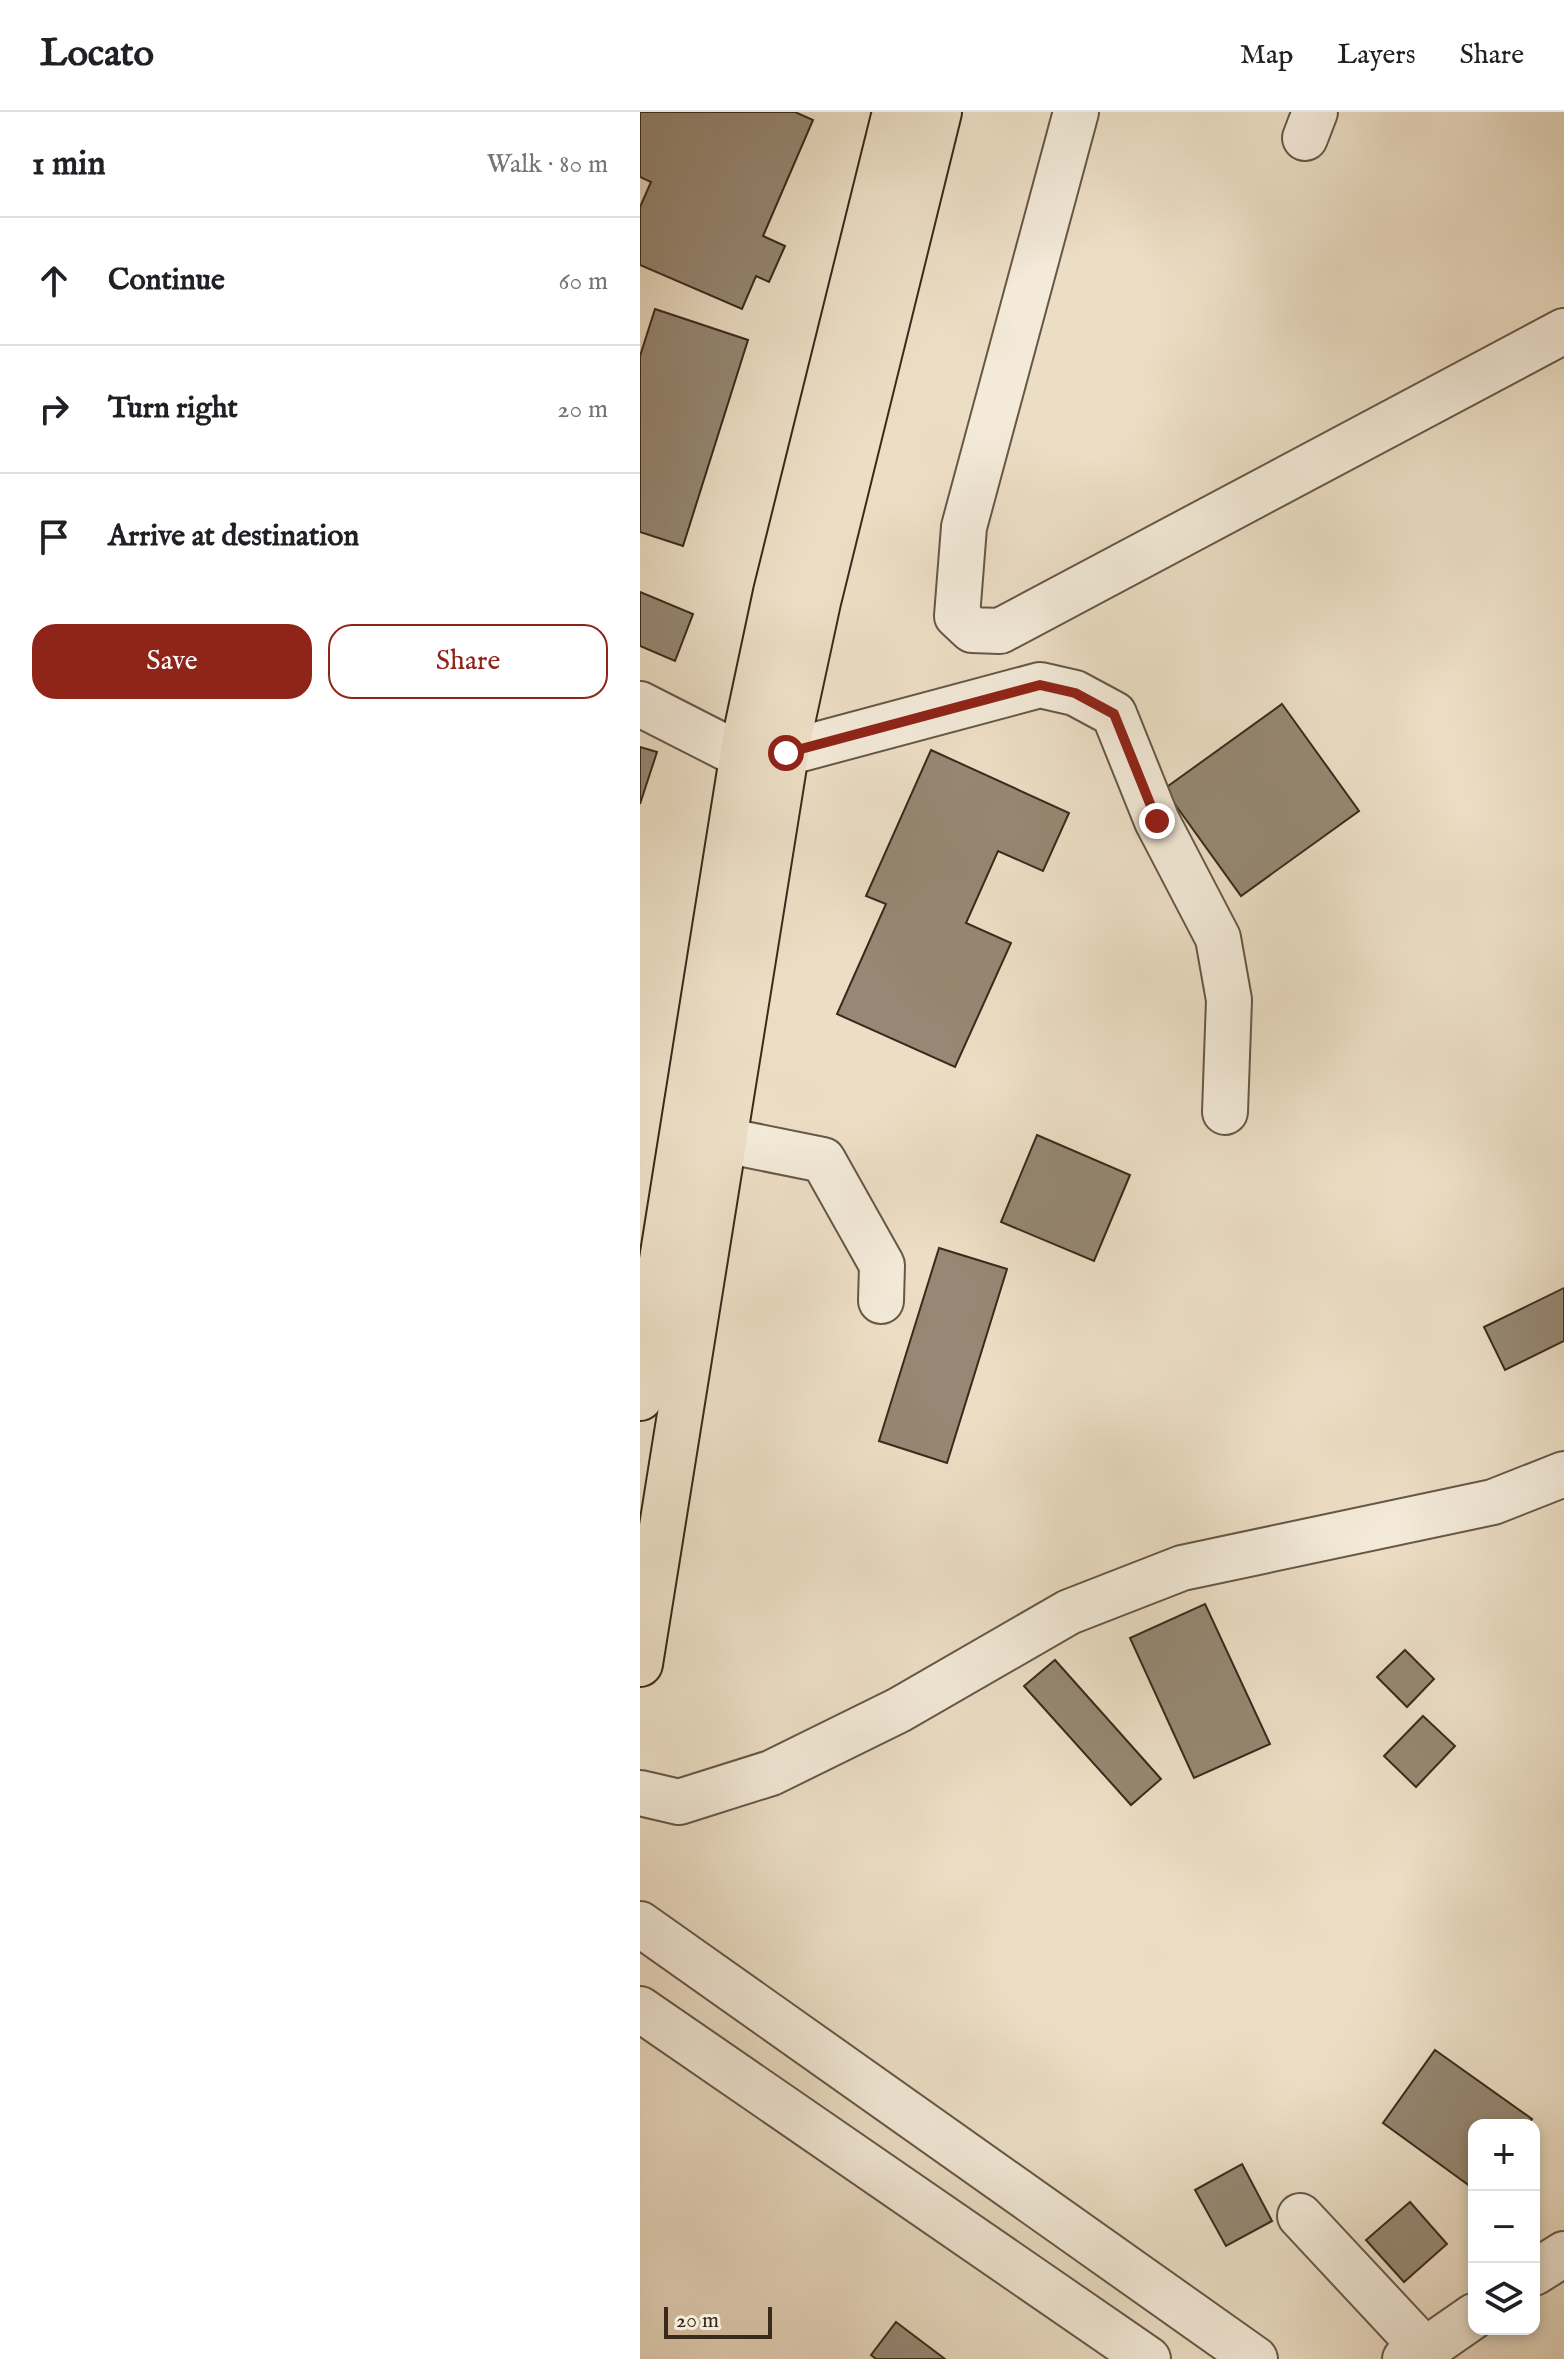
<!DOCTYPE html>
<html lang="en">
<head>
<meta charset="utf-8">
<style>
	body { margin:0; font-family:"IM FELL English",serif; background:#f6f6f6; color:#202124 }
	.controls { position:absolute; right:24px; bottom:24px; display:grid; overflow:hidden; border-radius:16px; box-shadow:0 4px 12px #0003 }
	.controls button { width:72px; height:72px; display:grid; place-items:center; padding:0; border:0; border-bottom:2px solid #e0e0e0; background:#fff; color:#202124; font:40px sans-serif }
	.scale { position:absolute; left:24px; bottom:20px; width:108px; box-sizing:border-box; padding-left:8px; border:4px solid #392a1c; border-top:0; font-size:22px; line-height:28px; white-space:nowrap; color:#392a1c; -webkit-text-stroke:6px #f3ead9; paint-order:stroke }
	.stop { position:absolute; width:24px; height:24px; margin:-18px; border:6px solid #8f2418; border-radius:50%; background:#fff }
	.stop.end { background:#8f2418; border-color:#fff; box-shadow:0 2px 8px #0008 }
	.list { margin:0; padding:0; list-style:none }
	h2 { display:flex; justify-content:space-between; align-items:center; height:104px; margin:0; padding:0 32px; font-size:34px }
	h2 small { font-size:26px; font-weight:400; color:#757577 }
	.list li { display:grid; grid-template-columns:52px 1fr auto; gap:24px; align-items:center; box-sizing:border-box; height:128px; padding:0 32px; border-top:2px solid #e0e0e0 }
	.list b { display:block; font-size:30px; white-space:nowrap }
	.list em { font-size:26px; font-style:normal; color:#757577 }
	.actions { display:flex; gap:16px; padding:24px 32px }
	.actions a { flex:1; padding:18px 0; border:2px solid #8f2418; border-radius:24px; text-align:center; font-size:28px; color:#8f2418 }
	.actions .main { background:#8f2418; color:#fff }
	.icon { flex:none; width:44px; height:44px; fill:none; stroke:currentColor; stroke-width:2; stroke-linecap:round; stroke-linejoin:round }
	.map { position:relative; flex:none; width:924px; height:2247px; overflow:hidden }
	header { display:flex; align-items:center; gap:48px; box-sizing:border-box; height:112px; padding:0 40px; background:#fff; border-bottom:2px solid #e0e0e0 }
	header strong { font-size:38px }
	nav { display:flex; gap:44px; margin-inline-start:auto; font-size:28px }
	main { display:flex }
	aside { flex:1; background:#fff }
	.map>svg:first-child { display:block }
</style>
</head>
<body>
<header>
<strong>Locato</strong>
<nav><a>Map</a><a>Layers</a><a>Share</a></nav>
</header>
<main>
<aside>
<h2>1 min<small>Walk · 80 m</small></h2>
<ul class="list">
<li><svg class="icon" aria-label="ahead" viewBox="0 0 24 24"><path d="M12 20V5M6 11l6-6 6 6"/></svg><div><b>Continue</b></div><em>60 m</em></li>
<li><svg class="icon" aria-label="right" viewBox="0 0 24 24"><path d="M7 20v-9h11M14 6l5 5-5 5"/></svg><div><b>Turn right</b></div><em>20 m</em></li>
<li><svg class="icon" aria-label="arrive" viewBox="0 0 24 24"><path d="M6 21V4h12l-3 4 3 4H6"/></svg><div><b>Arrive at destination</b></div></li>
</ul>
<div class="actions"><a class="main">Save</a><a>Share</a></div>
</aside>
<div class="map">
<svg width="924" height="2247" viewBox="0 0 924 2247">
	<rect width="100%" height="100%" fill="#ecdec5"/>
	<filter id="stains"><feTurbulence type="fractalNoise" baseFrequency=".0025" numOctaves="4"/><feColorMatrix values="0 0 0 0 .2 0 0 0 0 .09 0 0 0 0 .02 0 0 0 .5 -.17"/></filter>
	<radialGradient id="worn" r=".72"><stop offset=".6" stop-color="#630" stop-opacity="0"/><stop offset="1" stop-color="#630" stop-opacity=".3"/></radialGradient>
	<g fill="#968874" stroke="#392a1c" stroke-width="2">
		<path d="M0 0H155L173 8 123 124 145 134 129 170 116 164 102 197 0 153V95L11 70 0 65Z"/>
		<path d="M15 197 108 228 43 434 0 420V244Z"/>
		<path d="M0 480 53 502 35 549 0 534Z"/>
		<path d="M642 592 719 699 601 784 524 677Z"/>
		<path d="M0 635 17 640 0 692Z"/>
		<path d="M291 638 429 701 403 759 358 739 326 811 371 831 315 955 197 902 246 792 226 784Z"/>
		<path d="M397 1023 490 1063 454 1149 361 1110Z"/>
		<path d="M299 1136 367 1157 307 1351 239 1329Z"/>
		<path d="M924 1176V1229L865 1258 844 1215Z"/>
		<path d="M565 1492 630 1632 554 1666 490 1526Z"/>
		<path d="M765 1538 794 1567 767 1595 737 1565Z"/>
		<path d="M415 1548 521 1667 491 1693 384 1574Z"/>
		<path d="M783 1604 815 1634 776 1675 744 1644Z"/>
		<path d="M795 1938 892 2007 888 2013H834V2077L743 2011Z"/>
		<path d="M602 2052 632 2109 586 2134 555 2078Z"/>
		<path d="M770 2090 807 2132 764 2170 726 2128Z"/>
		<path d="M256 2210 305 2247H236L231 2243Z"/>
	</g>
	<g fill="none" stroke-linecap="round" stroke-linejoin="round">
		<defs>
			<g id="minor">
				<path d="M436 0 324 415 317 504 332 518 360 519 924 219"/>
				<path d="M665 26 675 0"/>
				<path d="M0 592 102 644"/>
				<path d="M146 641 400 573 435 581 474 602 517 709 578 826 589 888 585 1000"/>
				<path d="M84 1028 183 1048 242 1153 241 1189"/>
				<path d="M0 1681 39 1690 131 1661 259 1598 429 1500 542 1456 853 1390 924 1362"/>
				<path d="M0 1812 615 2247"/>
				<path d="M0 1897 508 2247"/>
				<path d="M660 2104 785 2238 765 2247"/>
				<path d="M894 2161 924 2142"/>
				<path d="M785 2238 834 2204"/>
			</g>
			<g id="highway">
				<path d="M0 1286 106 621 136 480 255 0"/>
				<path d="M0 1552 148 629 178 490 299 0"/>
			</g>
		</defs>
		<use href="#minor" stroke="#665746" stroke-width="48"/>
		<use href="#highway" stroke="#392a1c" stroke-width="48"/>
		<use href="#minor" stroke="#f3ead9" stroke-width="44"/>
		<use href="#highway" stroke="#ecdec5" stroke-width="44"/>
	</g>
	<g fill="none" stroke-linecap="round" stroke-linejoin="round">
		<path stroke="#8f2418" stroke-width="10" d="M146 641 400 573 435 581 474 602 517 709"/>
	</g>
	<rect width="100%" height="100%" filter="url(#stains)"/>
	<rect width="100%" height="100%" fill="url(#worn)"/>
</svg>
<div class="controls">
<button>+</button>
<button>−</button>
<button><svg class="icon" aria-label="layers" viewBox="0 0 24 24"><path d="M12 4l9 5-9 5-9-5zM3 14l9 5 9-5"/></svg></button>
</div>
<div class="scale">20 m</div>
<div class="stop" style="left:146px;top:641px"></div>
<div class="stop end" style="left:517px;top:709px"></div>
</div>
</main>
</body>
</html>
